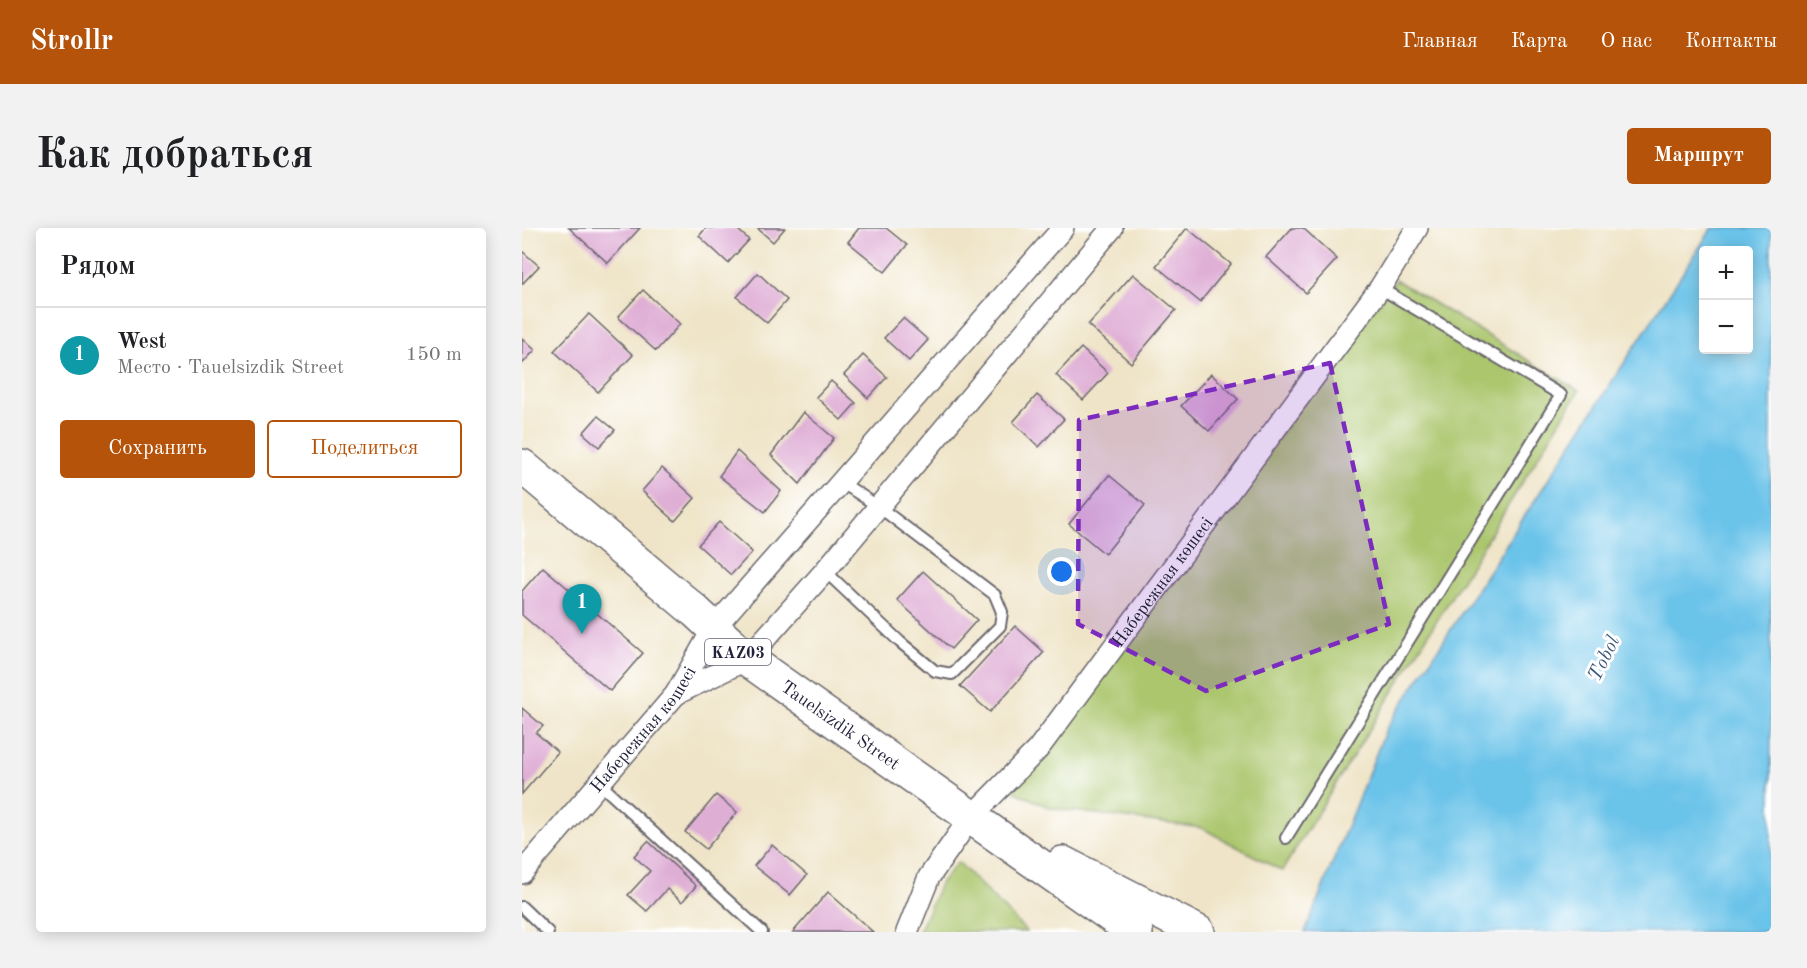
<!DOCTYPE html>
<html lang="ru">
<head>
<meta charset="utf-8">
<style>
	body { margin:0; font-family:"Old Standard TT",serif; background:#f2f2f2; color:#202124 }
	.controls { position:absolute; right:18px; top:18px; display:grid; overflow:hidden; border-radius:6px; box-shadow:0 3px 15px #0003 }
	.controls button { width:54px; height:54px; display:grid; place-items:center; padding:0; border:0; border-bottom:2px solid #e0e0e0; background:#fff; color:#202124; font:30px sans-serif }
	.you { position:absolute; left:540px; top:344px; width:21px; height:21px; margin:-15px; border:4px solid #fff; border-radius:50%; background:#1a73e8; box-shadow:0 0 0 9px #1a73e833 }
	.badge { display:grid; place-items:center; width:39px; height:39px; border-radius:50%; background:#b45309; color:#fff; font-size:20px; font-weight:700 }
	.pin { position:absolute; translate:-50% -50px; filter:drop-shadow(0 2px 3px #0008) }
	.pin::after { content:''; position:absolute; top:32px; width:21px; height:18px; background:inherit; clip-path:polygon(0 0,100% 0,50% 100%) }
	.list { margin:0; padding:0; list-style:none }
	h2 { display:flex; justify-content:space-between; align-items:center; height:78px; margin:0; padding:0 24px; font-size:26px }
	h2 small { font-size:20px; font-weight:400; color:#757577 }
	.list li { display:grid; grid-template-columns:39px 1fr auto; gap:18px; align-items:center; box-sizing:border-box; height:96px; padding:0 24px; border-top:2px solid #e0e0e0 }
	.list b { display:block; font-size:22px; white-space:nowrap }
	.list p { margin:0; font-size:20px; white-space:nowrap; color:#757577 }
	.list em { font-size:20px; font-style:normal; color:#757577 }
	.actions { display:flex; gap:12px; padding:18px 24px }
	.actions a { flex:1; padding:14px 0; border:2px solid #b45309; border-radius:6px; text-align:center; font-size:21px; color:#b45309 }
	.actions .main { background:#b45309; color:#fff }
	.map { position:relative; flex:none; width:1249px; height:704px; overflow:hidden; border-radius:6px }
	header { display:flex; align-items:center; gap:36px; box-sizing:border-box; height:84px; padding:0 30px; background:#b45309; color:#fff }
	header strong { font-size:28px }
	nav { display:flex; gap:33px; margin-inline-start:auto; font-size:21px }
	.intro { display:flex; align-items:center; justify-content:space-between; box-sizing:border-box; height:144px; padding:0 36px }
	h1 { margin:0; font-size:42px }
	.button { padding:15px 27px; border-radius:6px; background:#b45309; color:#fff; font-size:21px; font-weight:700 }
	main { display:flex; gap:36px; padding:0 36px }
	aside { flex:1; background:#fff; border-radius:6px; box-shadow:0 3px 15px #0003 }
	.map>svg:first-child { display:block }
</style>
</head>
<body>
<header>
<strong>Strollr</strong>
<nav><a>Главная</a><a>Карта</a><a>О нас</a><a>Контакты</a></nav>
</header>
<div class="intro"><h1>Как добраться</h1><a class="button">Маршрут</a></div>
<main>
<aside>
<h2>Рядом<small></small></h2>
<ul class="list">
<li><span class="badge" style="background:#0f9aa8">1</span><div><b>West</b><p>Место · Tauelsіzdіk Street</p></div><em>150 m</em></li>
</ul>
<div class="actions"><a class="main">Сохранить</a><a>Поделиться</a></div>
</aside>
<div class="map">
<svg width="1249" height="704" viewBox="0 0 1249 704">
	<rect width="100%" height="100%" fill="#fff"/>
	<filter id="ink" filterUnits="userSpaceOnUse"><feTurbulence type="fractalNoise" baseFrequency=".0167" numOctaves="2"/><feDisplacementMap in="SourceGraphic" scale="12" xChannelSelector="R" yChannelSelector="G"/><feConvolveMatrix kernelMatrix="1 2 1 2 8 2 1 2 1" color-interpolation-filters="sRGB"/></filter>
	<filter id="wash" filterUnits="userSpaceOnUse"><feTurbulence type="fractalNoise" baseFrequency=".008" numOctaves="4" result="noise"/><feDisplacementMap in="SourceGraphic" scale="24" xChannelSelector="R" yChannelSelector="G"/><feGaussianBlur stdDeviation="1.35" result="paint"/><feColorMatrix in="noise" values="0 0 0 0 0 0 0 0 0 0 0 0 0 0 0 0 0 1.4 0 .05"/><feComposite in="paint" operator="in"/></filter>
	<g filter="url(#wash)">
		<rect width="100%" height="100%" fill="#efe4c7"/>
		<g fill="#abc66d" stroke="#667454" stroke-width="1.5">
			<path d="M874 52 1057 163 760 643 680 600 529 580 489 562Z"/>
			<path d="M436 634 505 704H397L419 654Z"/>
		</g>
		<path fill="#6bc3e9" stroke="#467292" stroke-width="1.5" fill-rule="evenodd" d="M1190 0H1249V704H783L864 501ZM1182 22H1226V122H1182Z"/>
		<g id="blocks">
			<g fill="#dfaed5">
				<path d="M47 0H118L86 35Z"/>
				<path d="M184 0H214L227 12 206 35 177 8Z"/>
				<path d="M235 0H263L251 14Z"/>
				<path d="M337 0H364L385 17 363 44 326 14Z"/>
				<path d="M665 0 709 36 678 74 634 38Z"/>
				<path d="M770 0H781L815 31 784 65 744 29Z"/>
				<path d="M0 23 17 38 0 56Z"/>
				<path d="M236 45 265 72 245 95 215 69Z"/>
				<path d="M611 46 654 82 609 135 566 97Z"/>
				<path d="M121 62 158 96 134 123 96 89Z"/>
				<path d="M67 86 111 127 76 164 32 123Z"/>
				<path d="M381 90 406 112 387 133 362 110Z"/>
				<path d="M0 110 13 122 0 136Z"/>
				<path d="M559 120 586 145 561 172 534 147Z"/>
				<path d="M341 127 365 149 346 170 322 147Z"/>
				<path d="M689 146 716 171 687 203 659 178Z"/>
				<path d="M309 153 334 175 319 192 294 169Z"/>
				<path d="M515 167 542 191 517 219 491 194Z"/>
				<path d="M281 184 312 210 278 256 249 227Z"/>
				<path d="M76 188 93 202 77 219 61 205Z"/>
				<path d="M215 223 259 263 243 284 197 248Z"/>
				<path d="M140 240 173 270 153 293 120 263Z"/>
				<path d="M587 247 623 277 583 326 547 296Z"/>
				<path d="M197 294 230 324 209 347 176 317Z"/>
				<path d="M21 339 121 425 88 463 0 387V363Z"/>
				<path d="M401 343 455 392 429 421 375 372Z"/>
				<path d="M493 398 522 424 468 484 438 458Z"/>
				<path d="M0 480 21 498 14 505 36 524 0 566Z"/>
				<path d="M194 567 215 584 184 621 163 604Z"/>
				<path d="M126 613 174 658 160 674 145 661 125 683 106 667 128 643 112 628Z"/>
				<path d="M250 617 285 647 268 667 232 638Z"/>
				<path d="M306 664 351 704H271Z"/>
			</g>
		</g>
	</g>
	<g filter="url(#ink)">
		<use href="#blocks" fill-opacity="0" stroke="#6a666c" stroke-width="1.5"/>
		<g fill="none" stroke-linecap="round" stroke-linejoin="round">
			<defs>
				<g id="service">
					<path d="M303 343 378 414 413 443 430 446 478 398 480 384 473 367 357 279 319 254"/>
					<path d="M77 555 240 704"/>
					<path d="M764 610 1039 167 858 60"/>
					<path d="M0 679 26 704"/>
				</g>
				<g id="minor">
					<path d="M154 466 225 431 303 343 590 0"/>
					<path id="s1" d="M0 645 154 466 191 401 541 0"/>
					<path id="s2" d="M385 704 407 649 449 589 516 521 858 60 895 0"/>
				</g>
				<g id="primary">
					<path id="s3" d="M0 238 173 383 225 431 602 697 614 704"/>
					<path d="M541 635 676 704"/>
				</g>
			</defs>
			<use href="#service" stroke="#6a666c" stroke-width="14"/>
			<use href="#minor" stroke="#6a666c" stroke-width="24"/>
			<use href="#primary" stroke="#6a666c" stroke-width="36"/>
			<use href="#service" stroke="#fff" stroke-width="10"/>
			<use href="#minor" stroke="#fff" stroke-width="21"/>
			<use href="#primary" stroke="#fff" stroke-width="33"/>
		</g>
	</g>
	<path fill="#7b2cbf" fill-opacity="0.2" stroke="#7b2cbf" stroke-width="4.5" stroke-dasharray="12 8" stroke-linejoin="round" d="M808 135 867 396 684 463 556 396 557 192Z"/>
	<g text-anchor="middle" stroke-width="6" stroke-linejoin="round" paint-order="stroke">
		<rect fill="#fff" stroke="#646476" stroke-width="1.5" x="183" y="411" width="66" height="26" rx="4.5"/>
		<g font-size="16" font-weight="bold" fill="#22223b">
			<text x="216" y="430">KАZ03</text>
		</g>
		<g font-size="18" fill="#22223b" stroke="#fff">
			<text dy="6" stroke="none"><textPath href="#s2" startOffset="436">Набережная көшесі</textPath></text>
			<text dy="6" stroke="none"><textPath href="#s3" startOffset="411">Tauelsіzdіk Street</textPath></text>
			<text dy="6" stroke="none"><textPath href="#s1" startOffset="188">Набережная көшесі</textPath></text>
		</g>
		<g font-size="20" font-style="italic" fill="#3c5a78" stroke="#fff">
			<text transform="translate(1081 430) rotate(-64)" y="7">Tobol</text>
		</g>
	</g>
</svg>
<div class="controls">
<button>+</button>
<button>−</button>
</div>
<div class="you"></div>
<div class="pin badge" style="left:60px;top:406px;background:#0f9aa8">1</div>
</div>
</main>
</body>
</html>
